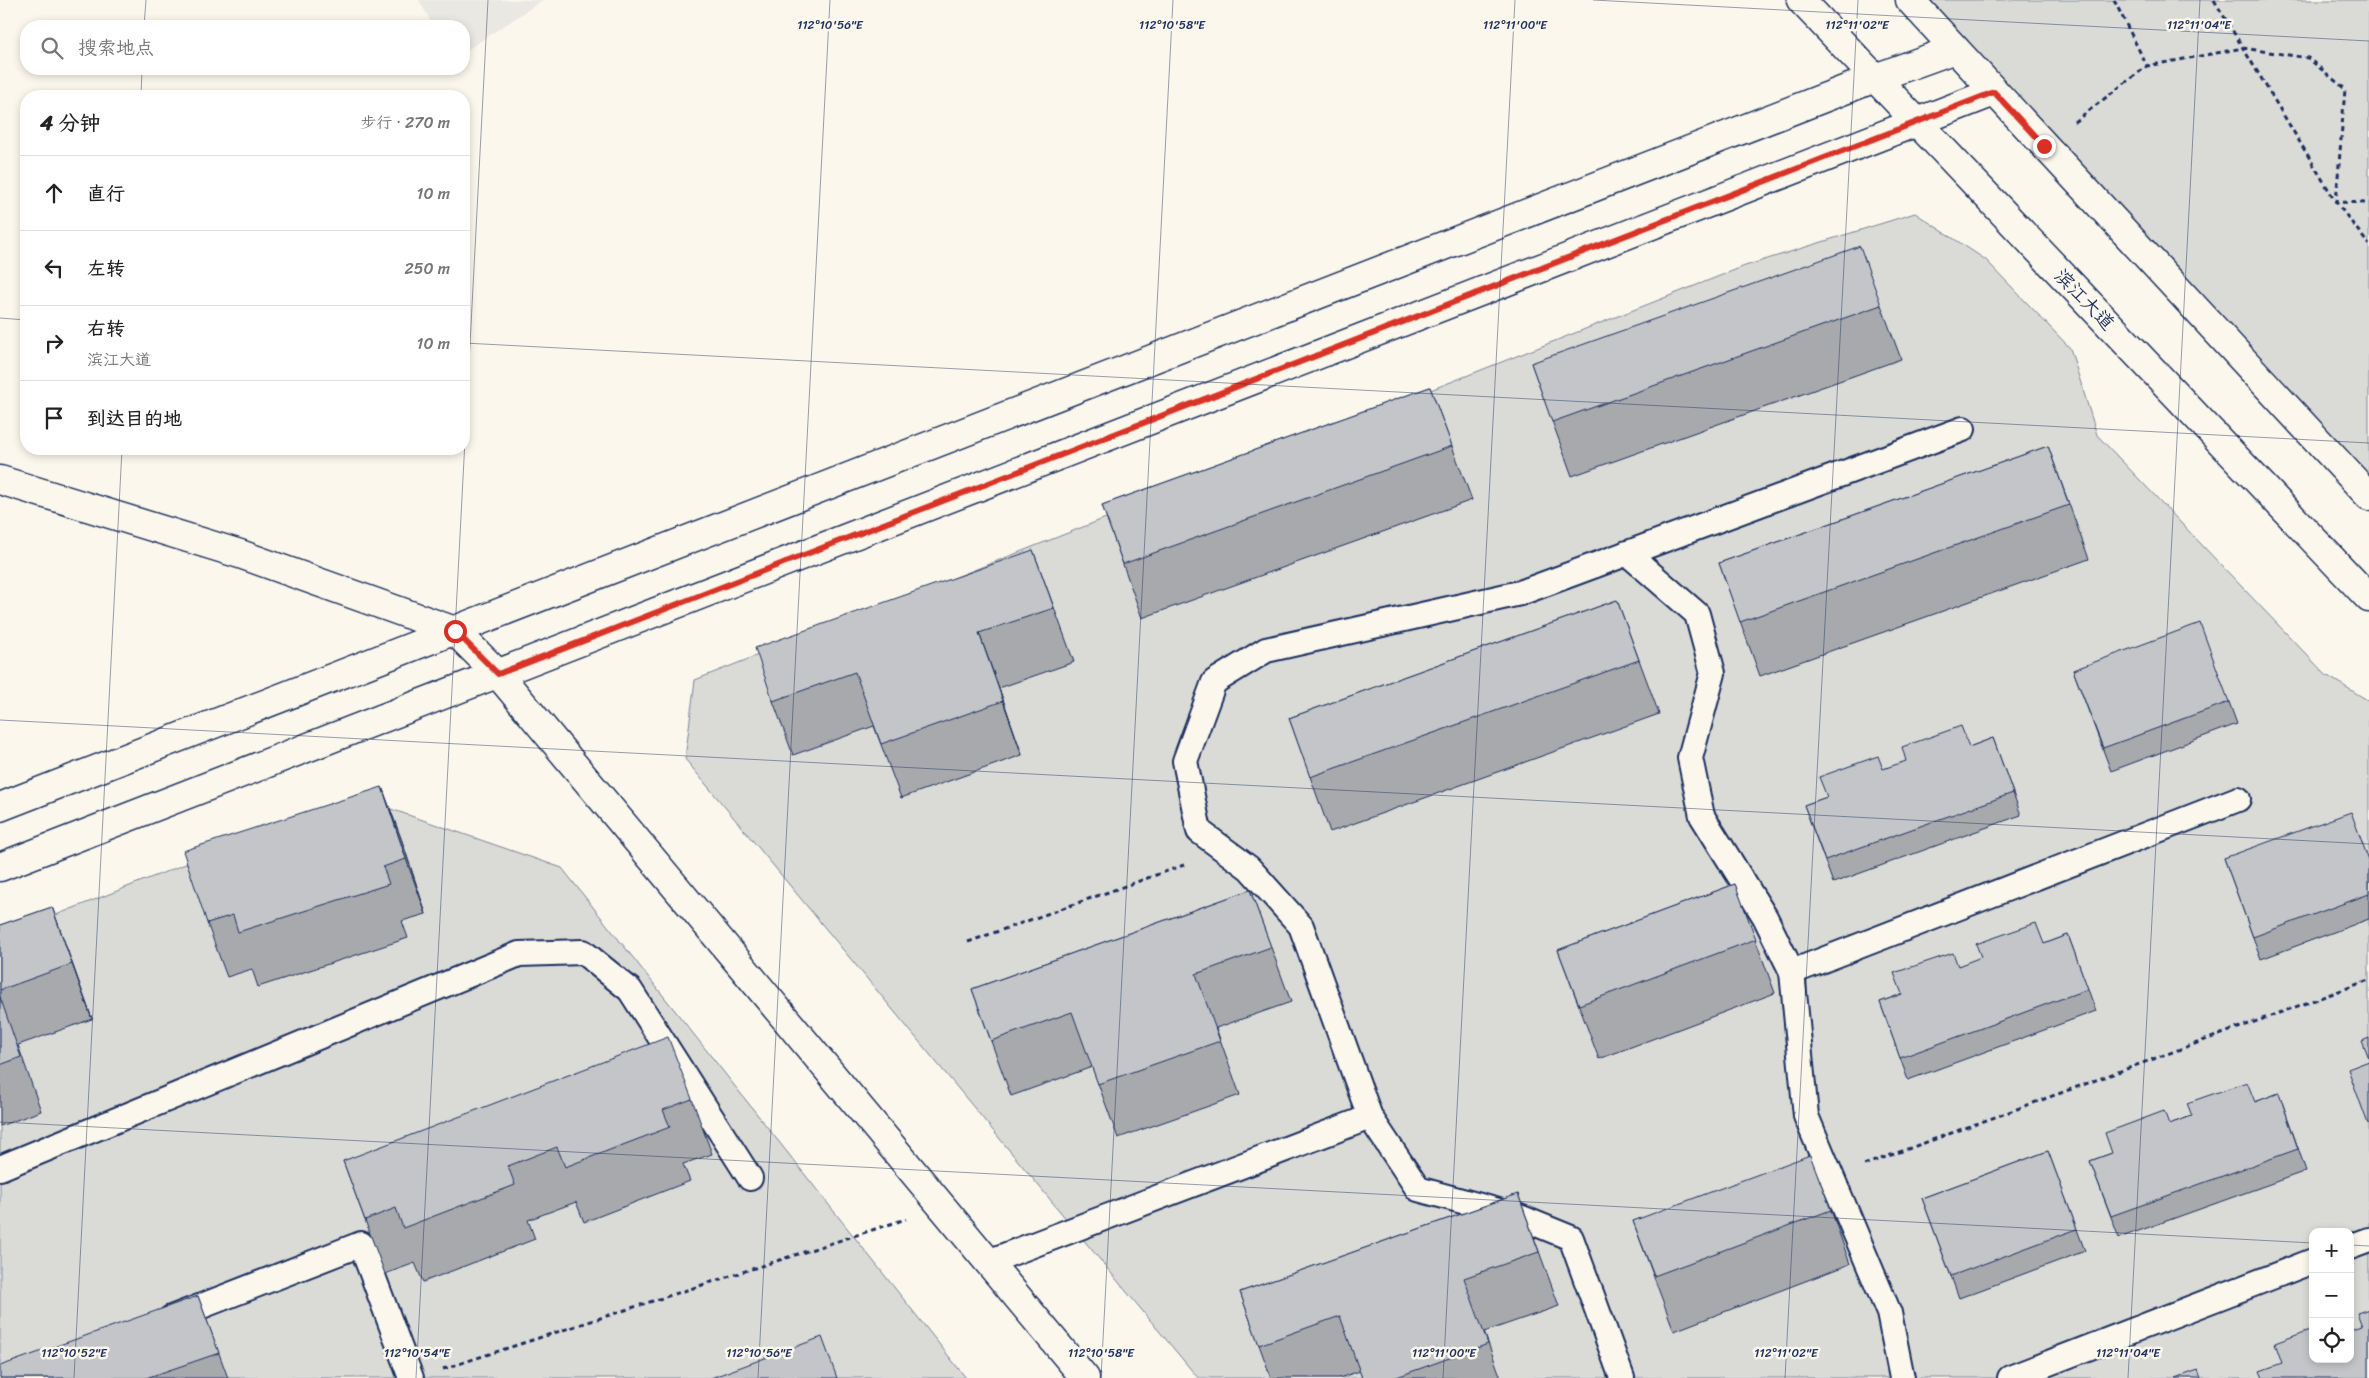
<!DOCTYPE html>
<html lang="zh">
<head>
<meta charset="utf-8">
<style>
	body { margin:0; font-family:Sriracha,"LXGW WenKai TC",sans-serif; background:#f6f6f6; color:#222 }
	.controls { position:absolute; right:15px; bottom:15px; display:grid; overflow:hidden; border-radius:10px; box-shadow:0 2px 8px #0003 }
	.controls button { width:45px; height:45px; display:grid; place-items:center; padding:0; border:0; border-bottom:1px solid #e0e0e0; background:#fff; color:#222; font:25px sans-serif }
	.stop { position:absolute; width:15px; height:15px; margin:-11px; border:4px solid #d93025; border-radius:50%; background:#fff }
	.stop.end { background:#d93025; border-color:#fff; box-shadow:0 1px 5px #0008 }
	.list { margin:0; padding:0; list-style:none }
	h2 { display:flex; justify-content:space-between; align-items:center; height:65px; margin:0; padding:0 20px; font-size:21px }
	h2 small { font-size:16px; font-weight:400; color:#767676 }
	.list li { display:grid; grid-template-columns:32px 1fr auto; gap:15px; align-items:center; box-sizing:border-box; height:75px; padding:0 20px; border-top:1px solid #e0e0e0 }
	.list b { display:block; font-size:19px; white-space:nowrap }
	.list p { margin:0; font-size:16px; white-space:nowrap; color:#767676 }
	.list em { font-size:16px; font-style:normal; color:#767676 }
	.icon { flex:none; width:28px; height:28px; fill:none; stroke:currentColor; stroke-width:2; stroke-linecap:round; stroke-linejoin:round }
	.map { position:relative; flex:none; width:2369px; height:1378px; overflow:hidden }
	.search { position:absolute; background:#fff; box-shadow:0 2px 8px #0003; left:20px; top:20px; width:450px; height:55px; display:flex; align-items:center; gap:12px; box-sizing:border-box; padding:0 18px; border-radius:20px; color:#767676; font-size:19px }
	.panel { position:absolute; background:#fff; box-shadow:0 2px 8px #0003; left:20px; top:90px; width:450px; height:365px; border-radius:20px }
	.map>svg:first-child { display:block }
</style>
</head>
<body>
<div class="map">
<svg width="2369" height="1378" viewBox="0 0 2369 1378">
	<rect width="100%" height="100%" fill="#fbf7ec"/>
	<filter id="ink" filterUnits="userSpaceOnUse"><feTurbulence type="fractalNoise" baseFrequency=".02" numOctaves="2"/><feDisplacementMap in="SourceGraphic" scale="10" xChannelSelector="R" yChannelSelector="G"/><feConvolveMatrix kernelMatrix="1 2 1 2 8 2 1 2 1" color-interpolation-filters="sRGB"/></filter>
	<g filter="url(#ink)">
		<path fill="#eae8e2" d="M419 0H543L464 52V26H433Z"/>
		<g fill="#dadad7" stroke="#7a849a" fill-rule="evenodd">
			<path d="M1910 0H2369V496Z"/>
			<path d="M1915 213 1986 260 2070 348 2097 435 2326 675 2369 701V1378H1198L685 759 695 680 1745 266ZM2313 1232H2350V1359H2313Z"/>
			<path d="M356 797 562 868 966 1378H0V937Z"/>
		</g>
		<g fill="none" stroke-linecap="round" stroke-linejoin="round">
			<defs>
				<g id="lane">
					<path d="M1627 553 1697 614 1713 673 1690 758 1702 816 1765 917 1792 972 1806 1116 1889 1313 1902 1378"/>
					<path d="M1792 972 2238 799"/>
					<path d="M1370 1117 1301 926 1249 868 1199 831 1185 761 1214 682 1266 650 1520 593 1963 429"/>
					<path d="M0 1168 519 954 583 952 630 990 750 1178"/>
					<path d="M2350 1247 2369 1240"/>
					<path d="M988 1262 1370 1117 1418 1189 1517 1216 1571 1238 1622 1378"/>
					<path d="M171 1318 361 1244 411 1378"/>
					<path d="M2010 1378 2313 1261"/>
				</g>
				<g id="street">
					<path d="M0 480 240 554 455 631 498 674 1085 1378"/>
					<path d="M0 807 1875 78 1955 49"/>
					<path d="M0 867 1994 92"/>
				</g>
				<g id="primary">
					<path d="M1801 0 2369 598"/>
					<path d="M1910 0 2369 496"/>
				</g>
			</defs>
			<use href="#lane" stroke="#1b2f5e" stroke-width="28"/>
			<use href="#street" stroke="#1b2f5e" stroke-width="31"/>
			<use href="#primary" stroke="#1b2f5e" stroke-width="31"/>
			<g stroke="#1b2f5e" stroke-width="3" stroke-dasharray="5 4" stroke-linecap="butt">
				<path d="M2114 0 2147 66"/>
				<path d="M2214 0 2336 202 2369 245"/>
				<path d="M2074 122 2147 66 2243 48 2308 58 2345 89 2336 202 2369 203"/>
				<path d="M968 942 1184 865"/>
				<path d="M1864 1165 2369 980"/>
				<path d="M443 1369 906 1219"/>
			</g>
			<use href="#lane" stroke="#fbf7ec" stroke-width="24"/>
			<use href="#street" stroke="#fbf7ec" stroke-width="28"/>
			<use href="#primary" stroke="#fbf7ec" stroke-width="28"/>
		</g>
		<g fill="#a8a9ad" stroke="#1b2f5e">
			<path d="M1881 305 1901 359 1572 476 1531 363Z"/>
			<path d="M1430 387 1472 500 1142 618 1102 505Z"/>
			<path d="M2048 446 2089 559 1760 676 1719 563Z"/>
			<path d="M1033 550 1074 662 999 688 1022 755 901 798 874 726 793 755 773 701Z"/>
			<path d="M1617 600 1659 714 1330 832 1289 718Z"/>
			<path d="M2073 670 2229 702 2237 724 2111 771Z"/>
			<path d="M1993 738 2021 815 1833 883 1804 805 1827 797 1883 769 1969 747Z"/>
			<path d="M382 787 402 841 426 914 402 921 408 938 258 987 252 969 227 977 207 923Z"/>
			<path d="M2224 858 2369 861V919L2261 959Z"/>
			<path d="M1735 884 1775 993 1599 1059 1558 950Z"/>
			<path d="M1250 890 1291 1002 1216 1028 1240 1095 1118 1138 1092 1067 1011 1096 972 989Z"/>
			<path d="M52 907 92 1019 18 1045 41 1111 0 1126V925Z"/>
			<path d="M2068 935 2096 1011 1908 1080 1880 1002 1902 994 1958 966 2044 944Z"/>
			<path d="M2279 1093 2306 1171 2119 1238 2090 1161 2112 1153 2169 1124 2192 1116 2255 1102Z"/>
			<path d="M692 1099 712 1154 683 1164 690 1181 584 1222 576 1202 528 1220 535 1239 423 1282 415 1263 385 1274 343 1161Z"/>
			<path d="M2048 1151 2085 1251 1959 1298 1922 1198Z"/>
			<path d="M1518 1194 1559 1306 1484 1332 1501 1378H1362L1360 1371 1339 1378H1271L1240 1292Z"/>
			<path d="M1831 1210 1850 1264 1674 1331 1633 1221Z"/>
			<path d="M198 1296 228 1378H0Z"/>
		</g>
		<g fill="#888a8d" stroke="#1b2f5e">
			<path d="M979 633 999 688 1022 755 1003 701Z"/>
			<path d="M382 787 402 841 426 914 406 859Z"/>
			<path d="M52 907 92 1019 72 964Z"/>
		</g>
		<g fill="#c3c5c9" stroke="#1b2f5e">
			<path d="M1860 246 1881 305 1552 422 1531 363Z"/>
			<path d="M1430 387 1452 446 1123 564 1102 505Z"/>
			<path d="M2048 446 2069 505 1740 622 1719 563Z"/>
			<path d="M1033 550 1054 608 979 633 1003 701 881 744 855 672 773 701 755 648Z"/>
			<path d="M1617 600 1639 660 1310 777 1289 718Z"/>
			<path d="M2200 623 2229 702 2103 748 2073 670Z"/>
			<path d="M1961 726 1969 747 1993 738 2013 793 1825 860 1804 805 1827 797 1819 777 1878 756 1883 769 1906 761 1902 747Z"/>
			<path d="M382 787 406 859 383 867 389 884 238 932 233 915 207 923 183 851Z"/>
			<path d="M2351 812 2369 861V894L2253 937 2224 858Z"/>
			<path d="M1735 884 1756 939 1579 1005 1558 950Z"/>
			<path d="M1250 890 1271 947 1196 974 1220 1041 1098 1084 1072 1012 991 1041 972 989Z"/>
			<path d="M52 907 72 964 0 990V925Z"/>
			<path d="M2036 923 2044 944 2068 935 2088 989 1900 1058 1880 1002 1902 994 1894 973 1953 953 1958 966 1981 957 1976 944Z"/>
			<path d="M0 997 21 1057 0 1065Z"/>
			<path d="M668 1037 692 1099 663 1110 670 1127 565 1167 557 1147 508 1166 515 1185 403 1228 396 1208 365 1220 343 1161Z"/>
			<path d="M2369 1038V1059L2362 1041Z"/>
			<path d="M2369 1061V1123L2368 1124 2348 1069Z"/>
			<path d="M2247 1082 2255 1102 2279 1093 2298 1149 2111 1216 2090 1161 2112 1153 2105 1133 2164 1111 2169 1124 2192 1116 2187 1103Z"/>
			<path d="M2048 1151 2077 1229 1951 1276 1922 1198Z"/>
			<path d="M1810 1155 1831 1210 1654 1276 1633 1221Z"/>
			<path d="M1518 1194 1539 1252 1464 1278 1488 1344 1394 1378H1362L1340 1316 1259 1345 1240 1292Z"/>
			<path d="M198 1296 219 1353 146 1378H0V1366Z"/>
			<path d="M2369 1309V1378H2263L2260 1371 2282 1363 2275 1343 2313 1329V1359H2350V1330L2362 1326 2357 1313Z"/>
			<path d="M822 1337 837 1378H711Z"/>
			<path d="M2198 1370 2201 1378H2176Z"/>
		</g>
	</g>
	<g fill="none" stroke-linecap="round" stroke-linejoin="round" filter="url(#ink)">
		<path stroke="#d93025" stroke-width="6" d="M455 631 498 674 1994 92 2044 146"/>
	</g>
	<path fill="none" stroke="#1b2f5e" stroke-width="1" stroke-opacity="0.45" d="M1593 0 2369 41M144 26 146 0M141 96 142 69M0 318 26 320M464 343 2369 443M0 720 2369 844M0 1122 2313 1243M2350 1245 2369 1246M74 1378 122 449M416 1378 488 0M758 1378 830 0M1101 1378 1173 0M1443 1378 1515 0M1785 1378 1858 0M2128 1378 2200 0"/>
	<g text-anchor="middle" stroke-width="5" stroke-linejoin="round" paint-order="stroke">
		<g font-size="19" fill="#1b2f5e" stroke="#fbf7ec">
			<text transform="translate(2085 299) rotate(46)" y="7">滨江大道</text>
		</g>
	</g>
	<g font-size="12" text-anchor="middle" fill="#1b2f5e" stroke="#fbf7ec" stroke-width="5" stroke-linejoin="round" paint-order="stroke">
		<text x="830" y="29">112°10'56"E</text>
		<text x="1172" y="29">112°10'58"E</text>
		<text x="1515" y="29">112°11'00"E</text>
		<text x="1857" y="29">112°11'02"E</text>
		<text x="2199" y="29">112°11'04"E</text>
		<text x="74" y="1357">112°10'52"E</text>
		<text x="417" y="1357">112°10'54"E</text>
		<text x="759" y="1357">112°10'56"E</text>
		<text x="1101" y="1357">112°10'58"E</text>
		<text x="1444" y="1357">112°11'00"E</text>
		<text x="1786" y="1357">112°11'02"E</text>
		<text x="2128" y="1357">112°11'04"E</text>
	</g>
</svg>
<div class="controls">
<button>+</button>
<button>−</button>
<button><svg class="icon" aria-label="locate" viewBox="0 0 24 24"><circle cx="12" cy="12" r="6"/><path d="M12 2v4M12 18v4M2 12h4M18 12h4"/></svg></button>
</div>
<div class="stop" style="left:455px;top:631px"></div>
<div class="stop end" style="left:2044px;top:146px"></div>
<div class="search"><svg class="icon" aria-label="search" viewBox="0 0 24 24"><circle cx="10" cy="10" r="6"/><path d="M15 15l6 6"/></svg>搜索地点</div>
<section class="panel">
<h2>4 分钟<small>步行 · 270 m</small></h2>
<ul class="list">
<li><svg class="icon" aria-label="ahead" viewBox="0 0 24 24"><path d="M12 20V5M6 11l6-6 6 6"/></svg><div><b>直行</b></div><em>10 m</em></li>
<li><svg class="icon" aria-label="left" viewBox="0 0 24 24"><path d="M17 20v-9H6M10 6l-5 5 5 5"/></svg><div><b>左转</b></div><em>250 m</em></li>
<li><svg class="icon" aria-label="right" viewBox="0 0 24 24"><path d="M7 20v-9h11M14 6l5 5-5 5"/></svg><div><b>右转</b><p>滨江大道</p></div><em>10 m</em></li>
<li><svg class="icon" aria-label="arrive" viewBox="0 0 24 24"><path d="M6 21V4h12l-3 4 3 4H6"/></svg><div><b>到达目的地</b></div></li>
</ul>
</section>
</div>
</body>
</html>
